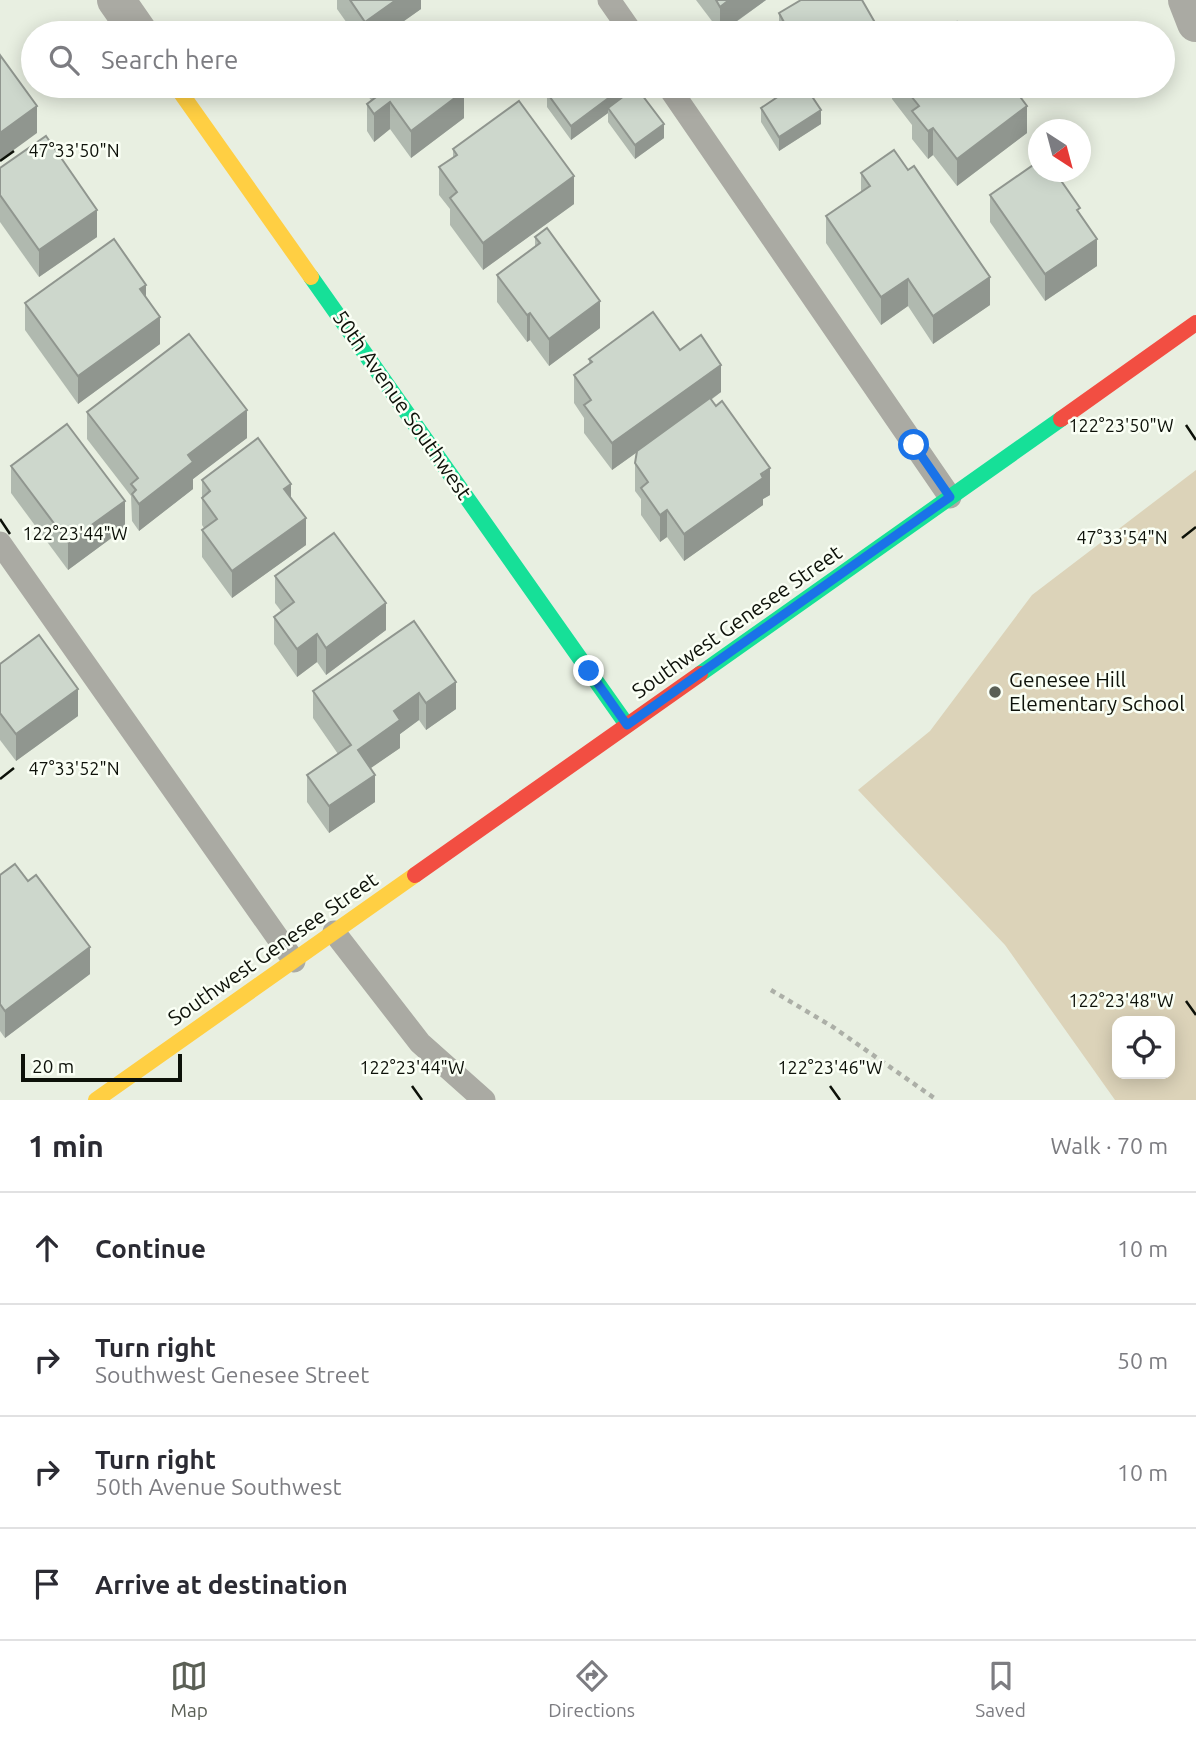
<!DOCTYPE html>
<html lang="en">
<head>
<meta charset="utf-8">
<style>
	body { margin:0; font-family:Ubuntu,sans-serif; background:#f7f7f7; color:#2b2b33 }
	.controls { position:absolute; right:21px; bottom:21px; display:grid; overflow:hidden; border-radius:14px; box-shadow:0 4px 18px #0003 }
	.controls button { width:63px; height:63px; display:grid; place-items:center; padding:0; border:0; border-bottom:2px solid #e1e1e2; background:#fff; color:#2b2b33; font:35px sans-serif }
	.compass { position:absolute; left:1028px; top:119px; width:63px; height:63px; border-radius:50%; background:#fff; box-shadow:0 4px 18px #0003; rotate:144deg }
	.scale { position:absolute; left:21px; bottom:18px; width:161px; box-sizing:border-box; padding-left:7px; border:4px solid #0d1109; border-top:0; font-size:19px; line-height:24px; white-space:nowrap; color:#0d1109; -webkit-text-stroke:5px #fafff5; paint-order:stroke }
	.stop { position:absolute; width:21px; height:21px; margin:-16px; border:5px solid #1a73e8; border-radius:50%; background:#fff }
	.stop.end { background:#1a73e8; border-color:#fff; box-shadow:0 2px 7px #0008 }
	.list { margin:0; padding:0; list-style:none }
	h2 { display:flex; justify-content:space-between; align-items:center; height:91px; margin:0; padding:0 28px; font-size:30px }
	h2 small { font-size:23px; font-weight:400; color:#7c7c81 }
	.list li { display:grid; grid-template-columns:46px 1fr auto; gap:21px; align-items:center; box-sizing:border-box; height:112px; padding:0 28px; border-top:2px solid #e1e1e2 }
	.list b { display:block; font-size:26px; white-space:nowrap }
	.list p { margin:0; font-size:23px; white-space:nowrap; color:#7c7c81 }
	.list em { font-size:23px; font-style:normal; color:#7c7c81 }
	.icon { flex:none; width:38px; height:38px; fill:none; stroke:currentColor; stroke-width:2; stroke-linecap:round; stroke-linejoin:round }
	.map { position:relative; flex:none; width:1196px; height:1100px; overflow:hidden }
	.search { position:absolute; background:#fff; box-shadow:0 4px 18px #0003; left:21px; right:21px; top:21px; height:77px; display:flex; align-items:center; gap:18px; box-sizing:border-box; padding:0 24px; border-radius:38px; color:#7c7c81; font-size:26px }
	.sheet { height:539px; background:#fff }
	nav { display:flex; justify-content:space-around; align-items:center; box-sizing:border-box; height:98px; border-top:2px solid #e1e1e2; background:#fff; font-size:19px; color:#7c7c81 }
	nav a { display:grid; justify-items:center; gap:4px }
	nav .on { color:#5a5f55 }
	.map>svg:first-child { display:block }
</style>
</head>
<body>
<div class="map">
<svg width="1196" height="1100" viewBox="0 0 1196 1100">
	<rect width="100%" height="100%" fill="#e8efe1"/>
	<path fill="#dcd3b9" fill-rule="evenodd" d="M1196 470V1100H1115L1005 945 858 790 930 731 1032 595ZM1117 1021H1170V1074H1117Z"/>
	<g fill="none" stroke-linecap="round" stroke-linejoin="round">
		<path stroke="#acafa7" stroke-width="4.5" stroke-dasharray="5 5" stroke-linecap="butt" d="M771 990 833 1027 937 1100"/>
		<g stroke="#aaaaa3" stroke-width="23">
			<path d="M609 0 632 33"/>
			<path d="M668 86 950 497"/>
			<path d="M0 543 294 961"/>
			<path d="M334 932 420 1043 484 1100"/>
		</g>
		<g stroke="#aaaaa3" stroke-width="38">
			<path d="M116 0 139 33"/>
			<path d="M1187 0 1196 23"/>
		</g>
		<g stroke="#16e098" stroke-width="16">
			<path d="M311 277 627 725"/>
			<path d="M700 674 1061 419"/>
		</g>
		<g stroke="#ffcf43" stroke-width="16">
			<path d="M176 86 311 277"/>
			<path d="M96 1100 415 875"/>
		</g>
		<g stroke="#f24e42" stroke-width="16">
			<path d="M1061 419 1196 323"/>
			<path d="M415 875 700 674"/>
		</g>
	</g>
	<g fill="#b0b9af">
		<path d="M337 0H421V9L387 33H354L337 9Z"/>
		<path d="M696 0H766L721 33Z"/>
		<path d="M779 13 881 33H773V32L779 28Z"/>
		<path d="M365 86H460L464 118 411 158 390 129 374 142 367 131V104L371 100 365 93Z"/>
		<path d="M789 86H809L806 88 821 124 779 151 761 122V108L790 88Z"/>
		<path d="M892 86H1012L1027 133 957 186 933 155 928 159 912 139V125L892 99Z"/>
		<path d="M547 93 622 97 664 138 635 159 608 122V113L571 140 547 107Z"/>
		<path d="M453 149 574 204 483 270 450 225V209L439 195V167L453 157Z"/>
		<path d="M0 168 97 237 39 277 0 222Z"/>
		<path d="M861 173 990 305 933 344 908 306 881 325 826 243V216L861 192Z"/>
		<path d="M990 195 1080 214 1097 266 1045 301 990 222Z"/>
		<path d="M535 237 600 328 549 366 530 340 527 342 497 302V275L535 247Z"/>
		<path d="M146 298 160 344 78 404 25 330V303Z"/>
		<path d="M680 350 721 392 711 400 770 495 763 499V505L684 561 667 537 660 542 641 515V499L635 491V463L636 453 612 470 584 433V418L574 403V375L589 364V359Z"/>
		<path d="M87 412 247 438 193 479V489L139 531 132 521 131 496 87 439Z"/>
		<path d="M11 466 125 528 68 570 11 493Z"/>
		<path d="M202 480 291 499 306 545 232 598 202 557V530L204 528 202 525Z"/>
		<path d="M275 576 386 630 326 675 317 662 297 677 274 644V617L281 611 275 603Z"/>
		<path d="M414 621 456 709 426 730 419 720 400 734V748L370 768 375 802 329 833 307 802V775L338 754 313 718V691Z"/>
		<path d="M0 664 78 716 16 761 0 740Z"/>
		<path d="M0 875 28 881 90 974 5 1038 0 1031Z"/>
	</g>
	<g fill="#90968f">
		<path d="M396 0H421V9L387 33H365V22Z"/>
		<path d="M729 0H766L720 33V7Z"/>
		<path d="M622 88V103L608 108V113L571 140V126Z"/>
		<path d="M464 91V118L411 158V131Z"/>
		<path d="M390 102V129L374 142V114Z"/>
		<path d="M37 106V133L0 160V133Z"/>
		<path d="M1027 106V133L957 186V159Z"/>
		<path d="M821 110V124L779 151V137Z"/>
		<path d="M664 124V138L635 159V145Z"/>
		<path d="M933 128V155L928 159V131Z"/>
		<path d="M574 176V204L483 270V243Z"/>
		<path d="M97 210V237L39 277V250Z"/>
		<path d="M1097 239V266L1045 301V274Z"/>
		<path d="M990 277V305L933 344V316Z"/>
		<path d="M908 279V306L881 325V297Z"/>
		<path d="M146 285V312L140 289Z"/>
		<path d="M600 301V328L549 366V339Z"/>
		<path d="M530 313V340L527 342V315Z"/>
		<path d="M160 317V344L78 404V376Z"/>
		<path d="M721 365V392L612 470V443Z"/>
		<path d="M247 410V438L193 479V489L139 531V504L188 455Z"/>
		<path d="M770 468V495L763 499V505L684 561V534Z"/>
		<path d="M291 484V511L284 489Z"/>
		<path d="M125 501V528L68 570V542Z"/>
		<path d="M667 510V537L660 542V515Z"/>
		<path d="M306 518V545L232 598V571Z"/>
		<path d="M386 603V630L326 675V648Z"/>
		<path d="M317 634V662L297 677V649Z"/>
		<path d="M456 682V709L426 730V703Z"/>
		<path d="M78 689V716L16 761V734Z"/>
		<path d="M419 693V720L400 734V748L358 777V750L394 711Z"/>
		<path d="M375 775V802L329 833V806Z"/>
		<path d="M90 947V974L5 1038V1011Z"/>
	</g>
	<g fill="#cdd7cc" stroke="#90968f" stroke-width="2">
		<path d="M350 0H396L365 22Z"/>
		<path d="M716 0H729L720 7Z"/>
		<path d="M801 0H862L881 33H774L773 32 785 24 779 13Z"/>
		<path d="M957 22 965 33H943Z"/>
		<path d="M434 24 441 33H407L417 26 423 33Z"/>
		<path d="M0 55 37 106 0 133Z"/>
		<path d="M381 86H460L464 91 411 131 390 102 374 114 367 104 384 91Z"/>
		<path d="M557 86H620L622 88 571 126 547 93Z"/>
		<path d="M794 86H805L821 110 779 137 761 108Z"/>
		<path d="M903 86H1012L1027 106 957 159 933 128 928 131 912 111 919 106Z"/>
		<path d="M636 87 664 124 635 145 608 108Z"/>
		<path d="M519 101 574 176 483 243 450 198 457 192 439 167 457 155 453 149Z"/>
		<path d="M46 136 97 210 39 250 0 195V168Z"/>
		<path d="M894 150 908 170 914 166 990 277 933 316 908 279 881 297 826 216 870 186 861 173Z"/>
		<path d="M1039 161V172H1055L1080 208 1077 210 1097 239 1045 274 990 195Z"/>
		<path d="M547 228 600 301 549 339 530 313 527 315 497 275 540 243 535 237Z"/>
		<path d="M114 239 146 285 140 289 160 317 78 376 25 303Z"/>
		<path d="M653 312 680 350 701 335 721 365 612 443 584 405 591 400 574 375 592 362 589 359Z"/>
		<path d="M189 334 247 410 188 455 193 462 139 504 132 494 136 490 131 484 138 478 87 412Z"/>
		<path d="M710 398 716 406 722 401 770 468 761 474 763 478 684 534 667 510 660 515 641 488 648 482 635 463 637 451Z"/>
		<path d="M67 424 125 501 68 542 11 466Z"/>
		<path d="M258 438 291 484 284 489 306 518 232 571 202 530 217 519 202 498 210 491 202 480Z"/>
		<path d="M334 533 386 603 326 648 317 634 297 649 274 617 294 602 275 576Z"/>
		<path d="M414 621 456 682 426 703 419 693 394 711 400 720 358 750 375 775 329 806 307 775 351 745 313 691Z"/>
		<path d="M39 635 78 689 16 734 0 713V664Z"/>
		<path d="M15 864 28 881 36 875 90 947 5 1011 0 1004V875Z"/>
	</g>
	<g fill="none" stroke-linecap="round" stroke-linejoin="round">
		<path stroke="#1a73e8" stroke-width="9" d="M589 671 627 725 950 497 914 445"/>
	</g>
	<path fill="none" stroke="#0d1109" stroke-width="2.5" d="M0 161 14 151M1186 425 1196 440M0 519 10 534M1182 538 1196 527M0 779 14 768M1186 1001 1196 1015M412 1086 422 1100M830 1086 840 1100"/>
	<circle fill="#5a5f55" stroke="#fafff5" stroke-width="2.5" cx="995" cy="692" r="7"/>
	<g text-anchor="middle" stroke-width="5" stroke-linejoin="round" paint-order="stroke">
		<g font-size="21" fill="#0d1109" stroke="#fafff5">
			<text transform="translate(402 405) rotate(55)" y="7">50th Avenue Southwest</text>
			<text transform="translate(737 622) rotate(-35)" y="7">Southwest Genesee Street</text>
			<text transform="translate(273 949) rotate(-35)" y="7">Southwest Genesee Street</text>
		</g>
		<g font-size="21" fill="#0d1109" stroke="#fafff5" text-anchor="start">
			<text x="1009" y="687">Genesee Hill<tspan x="1009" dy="24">Elementary School</tspan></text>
		</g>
	</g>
	<g font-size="18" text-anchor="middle" fill="#0d1109" stroke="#fafff5" stroke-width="5" stroke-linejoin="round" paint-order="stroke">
		<text x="74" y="157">47°33'50"N</text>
		<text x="1121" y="432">122°23'50"W</text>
		<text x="75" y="540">122°23'44"W</text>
		<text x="1122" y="544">47°33'54"N</text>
		<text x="74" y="775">47°33'52"N</text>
		<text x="1121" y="1007">122°23'48"W</text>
		<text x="412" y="1074">122°23'44"W</text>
		<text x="830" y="1074">122°23'46"W</text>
	</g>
</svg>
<div class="controls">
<button><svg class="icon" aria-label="locate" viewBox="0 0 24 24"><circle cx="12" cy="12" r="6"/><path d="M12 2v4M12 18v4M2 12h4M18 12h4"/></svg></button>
</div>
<svg class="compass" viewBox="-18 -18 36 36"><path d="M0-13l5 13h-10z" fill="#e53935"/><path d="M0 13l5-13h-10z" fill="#7c7c81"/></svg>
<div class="scale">20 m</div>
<div class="stop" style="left:914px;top:445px"></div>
<div class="stop end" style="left:589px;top:671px"></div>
<div class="search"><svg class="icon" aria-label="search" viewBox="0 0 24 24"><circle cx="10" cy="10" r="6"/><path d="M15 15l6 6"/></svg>Search here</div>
</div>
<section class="sheet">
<h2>1 min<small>Walk · 70 m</small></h2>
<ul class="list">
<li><svg class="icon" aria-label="ahead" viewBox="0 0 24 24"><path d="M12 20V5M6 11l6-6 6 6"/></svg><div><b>Continue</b></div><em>10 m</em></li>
<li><svg class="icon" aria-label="right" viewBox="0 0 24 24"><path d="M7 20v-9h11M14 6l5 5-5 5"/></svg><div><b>Turn right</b><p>Southwest Genesee Street</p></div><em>50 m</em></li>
<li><svg class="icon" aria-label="right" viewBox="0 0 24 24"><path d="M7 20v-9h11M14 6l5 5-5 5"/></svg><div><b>Turn right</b><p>50th Avenue Southwest</p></div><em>10 m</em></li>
<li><svg class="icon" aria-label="arrive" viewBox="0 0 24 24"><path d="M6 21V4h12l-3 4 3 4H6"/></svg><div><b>Arrive at destination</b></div></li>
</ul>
</section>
<nav>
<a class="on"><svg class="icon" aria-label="map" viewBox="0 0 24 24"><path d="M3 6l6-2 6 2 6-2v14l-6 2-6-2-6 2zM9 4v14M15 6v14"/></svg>Map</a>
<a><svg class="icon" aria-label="directions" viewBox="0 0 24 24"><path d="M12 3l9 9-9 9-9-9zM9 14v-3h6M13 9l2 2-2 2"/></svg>Directions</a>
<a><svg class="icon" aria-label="saved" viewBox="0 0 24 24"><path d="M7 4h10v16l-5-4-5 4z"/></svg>Saved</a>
</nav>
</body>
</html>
